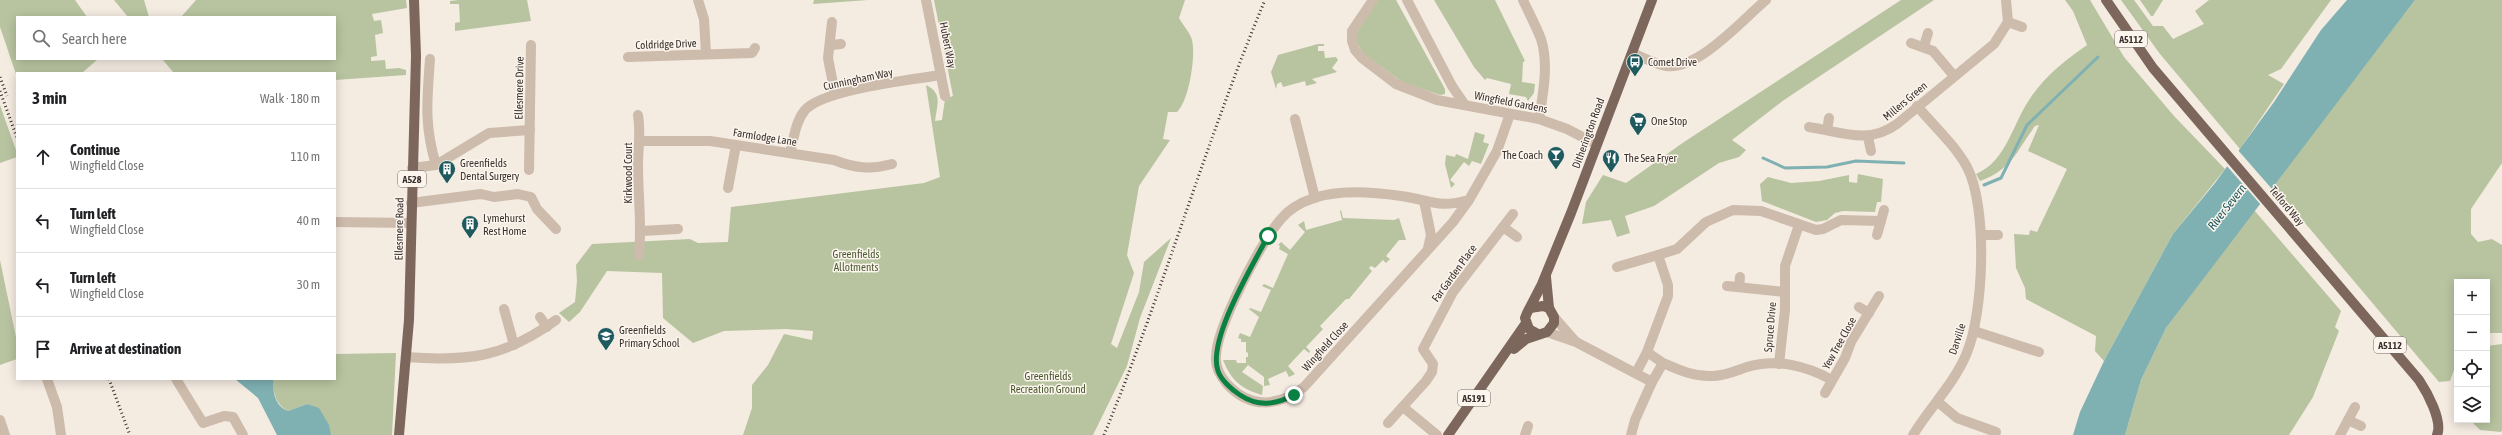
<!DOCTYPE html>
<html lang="en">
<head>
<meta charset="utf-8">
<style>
	body { margin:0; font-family:"Asap Condensed",sans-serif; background:#f2f2f2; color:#202124 }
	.controls { position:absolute; right:12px; bottom:12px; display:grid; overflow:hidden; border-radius:0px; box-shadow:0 2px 10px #0003 }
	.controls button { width:36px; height:36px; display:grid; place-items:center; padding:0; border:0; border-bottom:1px solid #e0e0e0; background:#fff; color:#202124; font:20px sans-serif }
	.stop { position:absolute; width:12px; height:12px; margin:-9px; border:3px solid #0b8043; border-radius:50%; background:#fff }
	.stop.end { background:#0b8043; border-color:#fff; box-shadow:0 1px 4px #0008 }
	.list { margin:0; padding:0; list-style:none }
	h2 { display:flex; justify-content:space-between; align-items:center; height:52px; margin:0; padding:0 16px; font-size:17px }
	h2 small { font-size:13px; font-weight:400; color:#757577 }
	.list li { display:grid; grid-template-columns:26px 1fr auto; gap:12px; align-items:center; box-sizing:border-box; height:64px; padding:0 16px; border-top:1px solid #e0e0e0 }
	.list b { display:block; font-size:15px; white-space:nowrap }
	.list p { margin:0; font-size:13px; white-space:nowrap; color:#757577 }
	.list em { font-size:13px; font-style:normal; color:#757577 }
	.icon { flex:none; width:22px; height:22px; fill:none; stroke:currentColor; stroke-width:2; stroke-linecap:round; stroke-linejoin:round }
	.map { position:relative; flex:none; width:2502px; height:435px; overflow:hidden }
	.search { position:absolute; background:#fff; box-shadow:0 2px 10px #0003; left:16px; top:16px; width:320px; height:44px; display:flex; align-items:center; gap:10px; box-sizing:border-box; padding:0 14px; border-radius:0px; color:#757577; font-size:15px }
	.panel { position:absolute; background:#fff; box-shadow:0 2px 10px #0003; left:16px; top:72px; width:320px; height:308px; border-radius:0px }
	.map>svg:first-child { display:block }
</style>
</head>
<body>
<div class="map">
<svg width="2502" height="435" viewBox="0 0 2502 435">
	<rect width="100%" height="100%" fill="#f4ebe1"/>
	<g fill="#b8c4a0">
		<path d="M0 0H75L87 17H17V59H98L82 73H17V77L0 27Z"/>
		<path d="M114 0H144L149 17H128Z"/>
		<path d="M196 0H406L407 8 372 14 374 21 381 20 383 33 375 35 377 56 371 57V61L385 60 386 69 399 68 406 70V75L335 80V73H174L162 59H335V17H181Z"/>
		<path d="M459 0H527L531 21 455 31V23L460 22 459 4H450V1Z"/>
		<path d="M814 0H868L813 4Z"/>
		<path d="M934 0H1185L1179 18C1183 25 1190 33 1192 40 1196 56 1189 101 1177 112H1168L1163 139 1170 140 1139 186 1127 255 1134 273 1111 344 1117 348 1139 292 1144 262 1171 238 1140 318 1127 366 1093 435H743L752 408V385L768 365 784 334 812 340 813 331 786 329 724 331 693 343 663 318 662 273 607 271 580 312 569 322 559 313 575 302 577 281 576 265 592 244 690 239 698 243 728 242 731 207 924 183 940 177 926 85C943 93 937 105 935 121L942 120 945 99 953 96Z"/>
		<path d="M1375 0H1396L1445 89V94L1440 95 1402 82 1363 53 1357 43V33Z"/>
		<path d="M1434 0H1495L1525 61 1523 62 1522 82 1535 84 1534 93 1528 101 1526 97 1509 94 1511 84 1487 78 1485 80 1474 67Z"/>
		<path d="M1901 0H1934L1784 100 1732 140 1746 150 1739 157 1719 163 1654 206 1625 216 1630 233 1617 237 1611 220 1582 224 1586 202 1603 175 1626 183 1684 142Z"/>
		<path d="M2065 0H2090L2124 57 2174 116 2225 169 2173 234 2104 361 2095 351 2096 336 2026 299 2025 288 2016 268 2014 234 2029 235 2030 230 2037 232 2067 169 2028 151 2039 125 2035 126C2016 152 2012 169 1980 181L1976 174C2007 161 2012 124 2031 97 2046 75 2066 60 2087 45L2073 11Z"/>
		<path d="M2121 0H2134L2153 26H2163L2173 39 2204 24 2195 11 2209 0H2331L2281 69 2268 75 2284 84 2240 149 2160 54Z"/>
		<path d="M2140 0H2163L2153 16H2151Z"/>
		<path d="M2415 0H2502V163L2471 209V234L2478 242 2492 239 2502 245V333H2487V282H2457V362L2450 381 2439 382 2273 185Z"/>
		<path d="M1318 44H1324V46H1318V51H1324L1325 58 1336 57 1338 60 1332 68 1337 72 1312 79 1317 83 1306 86 1305 81 1283 87 1281 82 1277 84 1276 89 1271 72 1278 55Z"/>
		<path d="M0 105 17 153V157L0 163Z"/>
		<path d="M1475 132 1485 135 1483 142 1489 144 1481 164 1472 161 1469 166 1464 162 1450 180 1455 184 1451 188 1445 164 1446 155 1455 157 1456 154 1468 159Z"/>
		<path d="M1858 174 1883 179 1881 202H1877L1875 212 1843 211 1835 213 1827 220 1816 222 1762 201 1760 184 1768 177 1791 183 1819 181 1849 175V182L1857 183Z"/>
		<path d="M1341 210 1343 218 1394 220 1399 218 1406 240H1399L1386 256 1390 259 1386 263 1383 260 1375 268 1371 266 1369 268 1372 271 1349 299H1346L1320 326 1323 329 1306 347 1310 351 1309 353 1304 349 1288 366 1295 374 1289 377 1286 371 1268 379 1270 385 1264 386V377L1248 365 1242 372 1263 386 1262 395C1241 389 1231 380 1223 360H1236L1237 363H1246V357H1248V353L1246 352V342H1241V339L1238 338 1240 333 1250 337 1259 317 1249 309 1250 308 1261 312 1271 290 1262 286 1264 284 1273 288 1288 254 1279 249 1280 246 1278 245 1281 242 1290 250 1305 232 1298 225 1304 221 1306 230 1342 220 1340 211Z"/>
		<path d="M2254 210 2341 311 2335 327 2339 331 2313 397 2289 435H2125L2141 380 2166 328Z"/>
		<path d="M0 260 17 342V359L0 365Z"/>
		<path d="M2502 344V430L2501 432 2480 430 2470 420H2487V346Z"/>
		<path d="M396 353 392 435H331L324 417 307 404 288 411C276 405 272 392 274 379H335V354Z"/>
	</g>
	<g fill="#7fb0b2">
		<path d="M2347 0H2415L2166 328 2141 380 2125 435H2073L2080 412 2104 361 2173 234 2215 183 2274 102 2321 30Z"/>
		<path d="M235 379H274C272 392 275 406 288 411L307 404 319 408 329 425 331 435H277L258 398Z"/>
	</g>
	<path fill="#f4ebe1" d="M2237 149 2272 189 2261 205 2226 165Z"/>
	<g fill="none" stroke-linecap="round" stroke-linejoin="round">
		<g stroke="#7fb0b2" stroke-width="3">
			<path d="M1763 158 1785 168 1827 167 1856 161 1904 163"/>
			<path d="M1984 185 2001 178 2027 125 2098 57"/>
		</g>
		<g stroke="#cdbbac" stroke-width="10">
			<path d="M698 0 704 19 706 54"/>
			<path d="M926 0 945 96"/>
			<path d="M1373 0 1352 31V41L1355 50 1362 58 1396 84 1437 100 1539 119 1567 129 1596 144"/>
			<path d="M1407 0 1452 86 1465 105"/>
			<path d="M1523 0C1529 13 1536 26 1541 39 1549 64 1543 94 1539 119"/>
			<path d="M2006 0 2008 22"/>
			<path d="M832 22 828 58 835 94"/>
			<path d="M1911 43 1933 51 1954 76"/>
			<path d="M831 45 841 44"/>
			<path d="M1924 46 1928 33"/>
			<path d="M1632 53C1643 57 1654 64 1666 66 1699 70 1742 20 1766 0"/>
			<path d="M628 57 752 53 755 48"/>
			<path d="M430 59C427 101 424 125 436 165"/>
			<path d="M638 115C641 133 638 148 638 165 638 195 642 225 639 255"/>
			<path d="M1295 119 1315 198"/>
			<path d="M1809 127C1842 132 1868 145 1897 124L1994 44 2008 22 2022 27"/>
			<path d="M1827 130 1829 118"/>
			<path d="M1868 137 1871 151"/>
			<path d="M641 141H710L834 160C854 168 871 170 892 164"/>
			<path d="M790 153C794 139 795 122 805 110 824 89 911 80 941 75"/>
			<path d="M412 168 436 165 489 133 530 130"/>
			<path d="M529 170 531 45"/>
			<path d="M728 188 736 145"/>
			<path d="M1469 200 1453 222 1304 387C1278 407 1250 409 1227 384 1220 376 1215 368 1216 357 1216 328 1261 242 1281 219 1289 209 1302 202 1314 198 1340 189 1374 192 1401 196 1431 200 1437 209 1469 200L1497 151 1510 114"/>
			<path d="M1424 201 1431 235 1428 248"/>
			<path d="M411 203 481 194 494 197 518 194 531 197 537 209 556 229"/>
			<path d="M335 222 411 223"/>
			<path d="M1503 227 1517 237"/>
			<path d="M642 231 678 229"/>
			<path d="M1877 235 1884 210"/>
			<path d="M1981 235H1998"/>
			<path d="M1658 255 1677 249 1706 222 1733 210 1761 211 1816 230 1823 229 1841 220 1881 221"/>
			<path d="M1617 267 1658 255 1668 285V296L1647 352"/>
			<path d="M1727 286 1785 292"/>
			<path d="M1739 287 1740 277"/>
			<path d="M1859 307 1869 313"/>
			<path d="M504 309 514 345"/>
			<path d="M540 317 547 327"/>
			<path d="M1554 317 1575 341"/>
			<path d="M1974 331 2039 352"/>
			<path d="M1547 332 1576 342 1652 382 1663 363C1679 370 1694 377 1712 376 1725 376 1735 371 1747 367 1776 358 1807 366 1832 380"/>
			<path d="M406 357C468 362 505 357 556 320"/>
			<path d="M1779 364 1785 310V266L1799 225"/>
			<path d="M1636 373 1647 352 1663 363"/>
			<path d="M47 379 57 407 61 435"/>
			<path d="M176 379 203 423 224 416 233 417 243 435"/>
			<path d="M1825 393 1845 358 1851 342 1879 296"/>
			<path d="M1938 402 1957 418 1996 432"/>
			<path d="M1403 407 1437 435"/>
			<path d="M0 420 5 435"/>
			<path d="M2348 420 2361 426"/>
			<path d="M1388 423 1426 381 1432 372 1433 364 1423 349 1453 292 1513 214"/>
			<path d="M1525 435 1528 426"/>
			<path d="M1631 435 1635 420 1652 382"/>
			<path d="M1913 435C1930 407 1953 385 1966 355 1984 314 1988 207 1967 167 1955 145 1934 126 1917 106"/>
			<path d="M2340 435 2355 407"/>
		</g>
		<g stroke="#7d675c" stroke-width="10">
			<path d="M2106 0 2153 68 2419 380C2427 392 2443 421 2437 435"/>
			<path d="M1546 277 1549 308"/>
			<path d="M1538 334 1529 329 1525 318 1527 313 1542 284 1571 213 1652 0"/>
			<path d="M1514 349 1526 339 1547 332 1554 323V317L1549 308 1543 306 1530 308"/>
			<path d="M399 435 409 320 416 56 414 0"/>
			<path d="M1448 435 1526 323"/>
		</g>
		<g stroke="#3b302b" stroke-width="3" stroke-dasharray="1 3" stroke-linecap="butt">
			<path d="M0 77 7 96"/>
			<path d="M0 91 17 138"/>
			<path d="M109 379 130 435"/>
			<path d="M1104 435C1163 292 1205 143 1265 0"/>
		</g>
	</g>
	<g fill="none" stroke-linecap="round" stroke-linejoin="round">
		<path stroke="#0b8043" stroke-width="5" d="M1268 236C1253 265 1207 340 1218 371 1221 380 1232 390 1240 395 1258 407 1275 405 1294 395"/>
	</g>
	<defs>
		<symbol id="bus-pin" viewBox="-11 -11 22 30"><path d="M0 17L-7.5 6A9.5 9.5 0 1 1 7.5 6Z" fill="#1f5a5e" stroke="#fbf5ee"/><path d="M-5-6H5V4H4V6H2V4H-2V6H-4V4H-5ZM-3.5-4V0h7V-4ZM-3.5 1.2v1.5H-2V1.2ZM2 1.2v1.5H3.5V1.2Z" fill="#fff"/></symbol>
		<symbol id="supermarket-pin" viewBox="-11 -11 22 30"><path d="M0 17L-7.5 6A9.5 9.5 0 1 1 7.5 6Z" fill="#1f5a5e" stroke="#fbf5ee"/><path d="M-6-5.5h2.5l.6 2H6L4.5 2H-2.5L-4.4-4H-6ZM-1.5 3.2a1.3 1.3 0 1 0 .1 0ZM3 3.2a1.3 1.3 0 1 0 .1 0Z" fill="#fff"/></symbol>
		<symbol id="bar-pin" viewBox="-11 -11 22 30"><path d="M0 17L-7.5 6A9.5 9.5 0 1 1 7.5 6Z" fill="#1f5a5e" stroke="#fbf5ee"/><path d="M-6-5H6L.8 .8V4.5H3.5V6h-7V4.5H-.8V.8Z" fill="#fff"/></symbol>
		<symbol id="restaurant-pin" viewBox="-11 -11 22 30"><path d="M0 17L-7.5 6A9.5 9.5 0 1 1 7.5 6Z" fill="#1f5a5e" stroke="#fbf5ee"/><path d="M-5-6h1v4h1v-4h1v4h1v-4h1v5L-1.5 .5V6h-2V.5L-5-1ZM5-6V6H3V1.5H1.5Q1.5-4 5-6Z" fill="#fff"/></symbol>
		<symbol id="building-pin" viewBox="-11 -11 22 30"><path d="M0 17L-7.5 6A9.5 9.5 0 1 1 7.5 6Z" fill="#1f5a5e" stroke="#fbf5ee"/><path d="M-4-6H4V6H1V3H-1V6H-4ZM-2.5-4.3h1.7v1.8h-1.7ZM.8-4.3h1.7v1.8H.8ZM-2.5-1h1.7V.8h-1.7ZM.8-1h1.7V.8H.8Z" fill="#fff"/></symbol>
		<symbol id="school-pin" viewBox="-11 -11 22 30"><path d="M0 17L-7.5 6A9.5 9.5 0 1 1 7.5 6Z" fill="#1f5a5e" stroke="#fbf5ee"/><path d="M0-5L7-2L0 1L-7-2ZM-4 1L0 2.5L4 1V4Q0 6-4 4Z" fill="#fff"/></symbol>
	</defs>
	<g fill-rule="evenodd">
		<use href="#bus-pin" x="1625" y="52" width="20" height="27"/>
		<use href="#supermarket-pin" x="1628" y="111" width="20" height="27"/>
		<use href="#bar-pin" x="1546" y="145" width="20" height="27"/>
		<use href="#restaurant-pin" x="1601" y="148" width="20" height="27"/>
		<use href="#building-pin" x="437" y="159" width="20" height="27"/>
		<use href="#building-pin" x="460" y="214" width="20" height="27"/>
		<use href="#school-pin" x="596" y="326" width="20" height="27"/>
	</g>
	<g text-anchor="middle" stroke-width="3" stroke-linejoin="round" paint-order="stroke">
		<g fill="#fbf5ee" stroke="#756b66" stroke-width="1">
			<rect x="2115" y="31" width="32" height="16" rx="3"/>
			<rect x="398" y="171" width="28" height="16" rx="3"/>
			<rect x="2374" y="337" width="32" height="16" rx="3"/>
			<rect x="1458" y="390" width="32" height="16" rx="3"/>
		</g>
		<g font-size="10" font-weight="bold" fill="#3b302b">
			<text x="2131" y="43">A5112</text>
			<text x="412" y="183">A528</text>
			<text x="2390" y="349">A5112</text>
			<text x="1474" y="402">A5191</text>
		</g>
		<g font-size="11" fill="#3b302b" stroke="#fbf5ee">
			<text transform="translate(666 44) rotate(-2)" y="4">Coldridge Drive</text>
			<text transform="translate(948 45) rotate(79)" y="4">Hubert Way</text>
			<text transform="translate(858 79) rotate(-12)" y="4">Cunningham Way</text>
			<text transform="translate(519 88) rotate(-89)" y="4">Ellesmere Drive</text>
			<text transform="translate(1905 101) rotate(-40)" y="4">Millers Green</text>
			<text transform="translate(1511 102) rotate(11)" y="4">Wingfield Gardens</text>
			<text transform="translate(1588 133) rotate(-70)" y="4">Ditherington Road</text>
			<text transform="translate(765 137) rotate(9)" y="4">Farmlodge Lane</text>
			<text transform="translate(628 173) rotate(-90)" y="4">Kirkwood Court</text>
			<text transform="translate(2287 206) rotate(50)" y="4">Telford Way</text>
			<text transform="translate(399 229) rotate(-89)" y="4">Ellesmere Road</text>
			<text transform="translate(1454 273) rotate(-54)" y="4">Far Garden Place</text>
			<text transform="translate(1770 327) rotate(-85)" y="4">Spruce Drive</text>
			<text transform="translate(1957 339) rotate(-72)" y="4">Darville</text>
			<text transform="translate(1839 343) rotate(-61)" y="4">Yew Tree Close</text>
			<text transform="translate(1325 346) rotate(-48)" y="4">Wingfield Close</text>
		</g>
		<g font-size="11" fill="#3b302b" stroke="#fbf5ee" text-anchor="start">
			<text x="1648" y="66">Comet Drive</text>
			<text x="1651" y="125">One Stop</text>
			<text x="1543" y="159" text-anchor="end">The Coach</text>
			<text x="1624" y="162">The Sea Fryer</text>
			<text x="460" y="167">Greenfields<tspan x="460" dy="13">Dental Surgery</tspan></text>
			<text x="483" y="222">Lymehurst<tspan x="483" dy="13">Rest Home</tspan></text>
			<text x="619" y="334">Greenfields<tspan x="619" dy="13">Primary School</tspan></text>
		</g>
		<g font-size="11" fill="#4a5a2e" stroke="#fbf5ee">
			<text x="856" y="258">Greenfields<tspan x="856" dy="13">Allotments</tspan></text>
			<text x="1048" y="380">Greenfields<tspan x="1048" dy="13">Recreation Ground</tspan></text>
		</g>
		<g font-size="12" font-style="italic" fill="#1f5a5e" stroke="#fbf5ee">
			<text transform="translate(2227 207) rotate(-52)" y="4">River Severn</text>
		</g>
	</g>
</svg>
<div class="controls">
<button>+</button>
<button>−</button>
<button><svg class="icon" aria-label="locate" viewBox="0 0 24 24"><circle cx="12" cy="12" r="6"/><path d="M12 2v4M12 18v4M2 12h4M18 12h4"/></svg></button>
<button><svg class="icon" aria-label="layers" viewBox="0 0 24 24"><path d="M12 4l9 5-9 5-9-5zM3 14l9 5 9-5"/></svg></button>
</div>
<div class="stop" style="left:1268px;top:236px"></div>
<div class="stop end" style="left:1294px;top:395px"></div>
<div class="search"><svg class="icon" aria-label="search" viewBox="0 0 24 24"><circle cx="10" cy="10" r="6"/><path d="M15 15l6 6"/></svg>Search here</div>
<section class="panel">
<h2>3 min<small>Walk · 180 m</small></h2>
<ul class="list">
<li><svg class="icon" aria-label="ahead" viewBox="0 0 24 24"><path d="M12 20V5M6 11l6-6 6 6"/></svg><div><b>Continue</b><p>Wingfield Close</p></div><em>110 m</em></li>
<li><svg class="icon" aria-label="left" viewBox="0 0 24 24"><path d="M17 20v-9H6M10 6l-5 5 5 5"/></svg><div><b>Turn left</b><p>Wingfield Close</p></div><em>40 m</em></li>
<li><svg class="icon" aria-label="left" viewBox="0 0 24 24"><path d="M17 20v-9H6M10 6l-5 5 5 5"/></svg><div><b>Turn left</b><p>Wingfield Close</p></div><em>30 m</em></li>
<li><svg class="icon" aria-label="arrive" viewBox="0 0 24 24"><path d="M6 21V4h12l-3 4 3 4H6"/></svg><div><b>Arrive at destination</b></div></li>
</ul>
</section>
</div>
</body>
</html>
